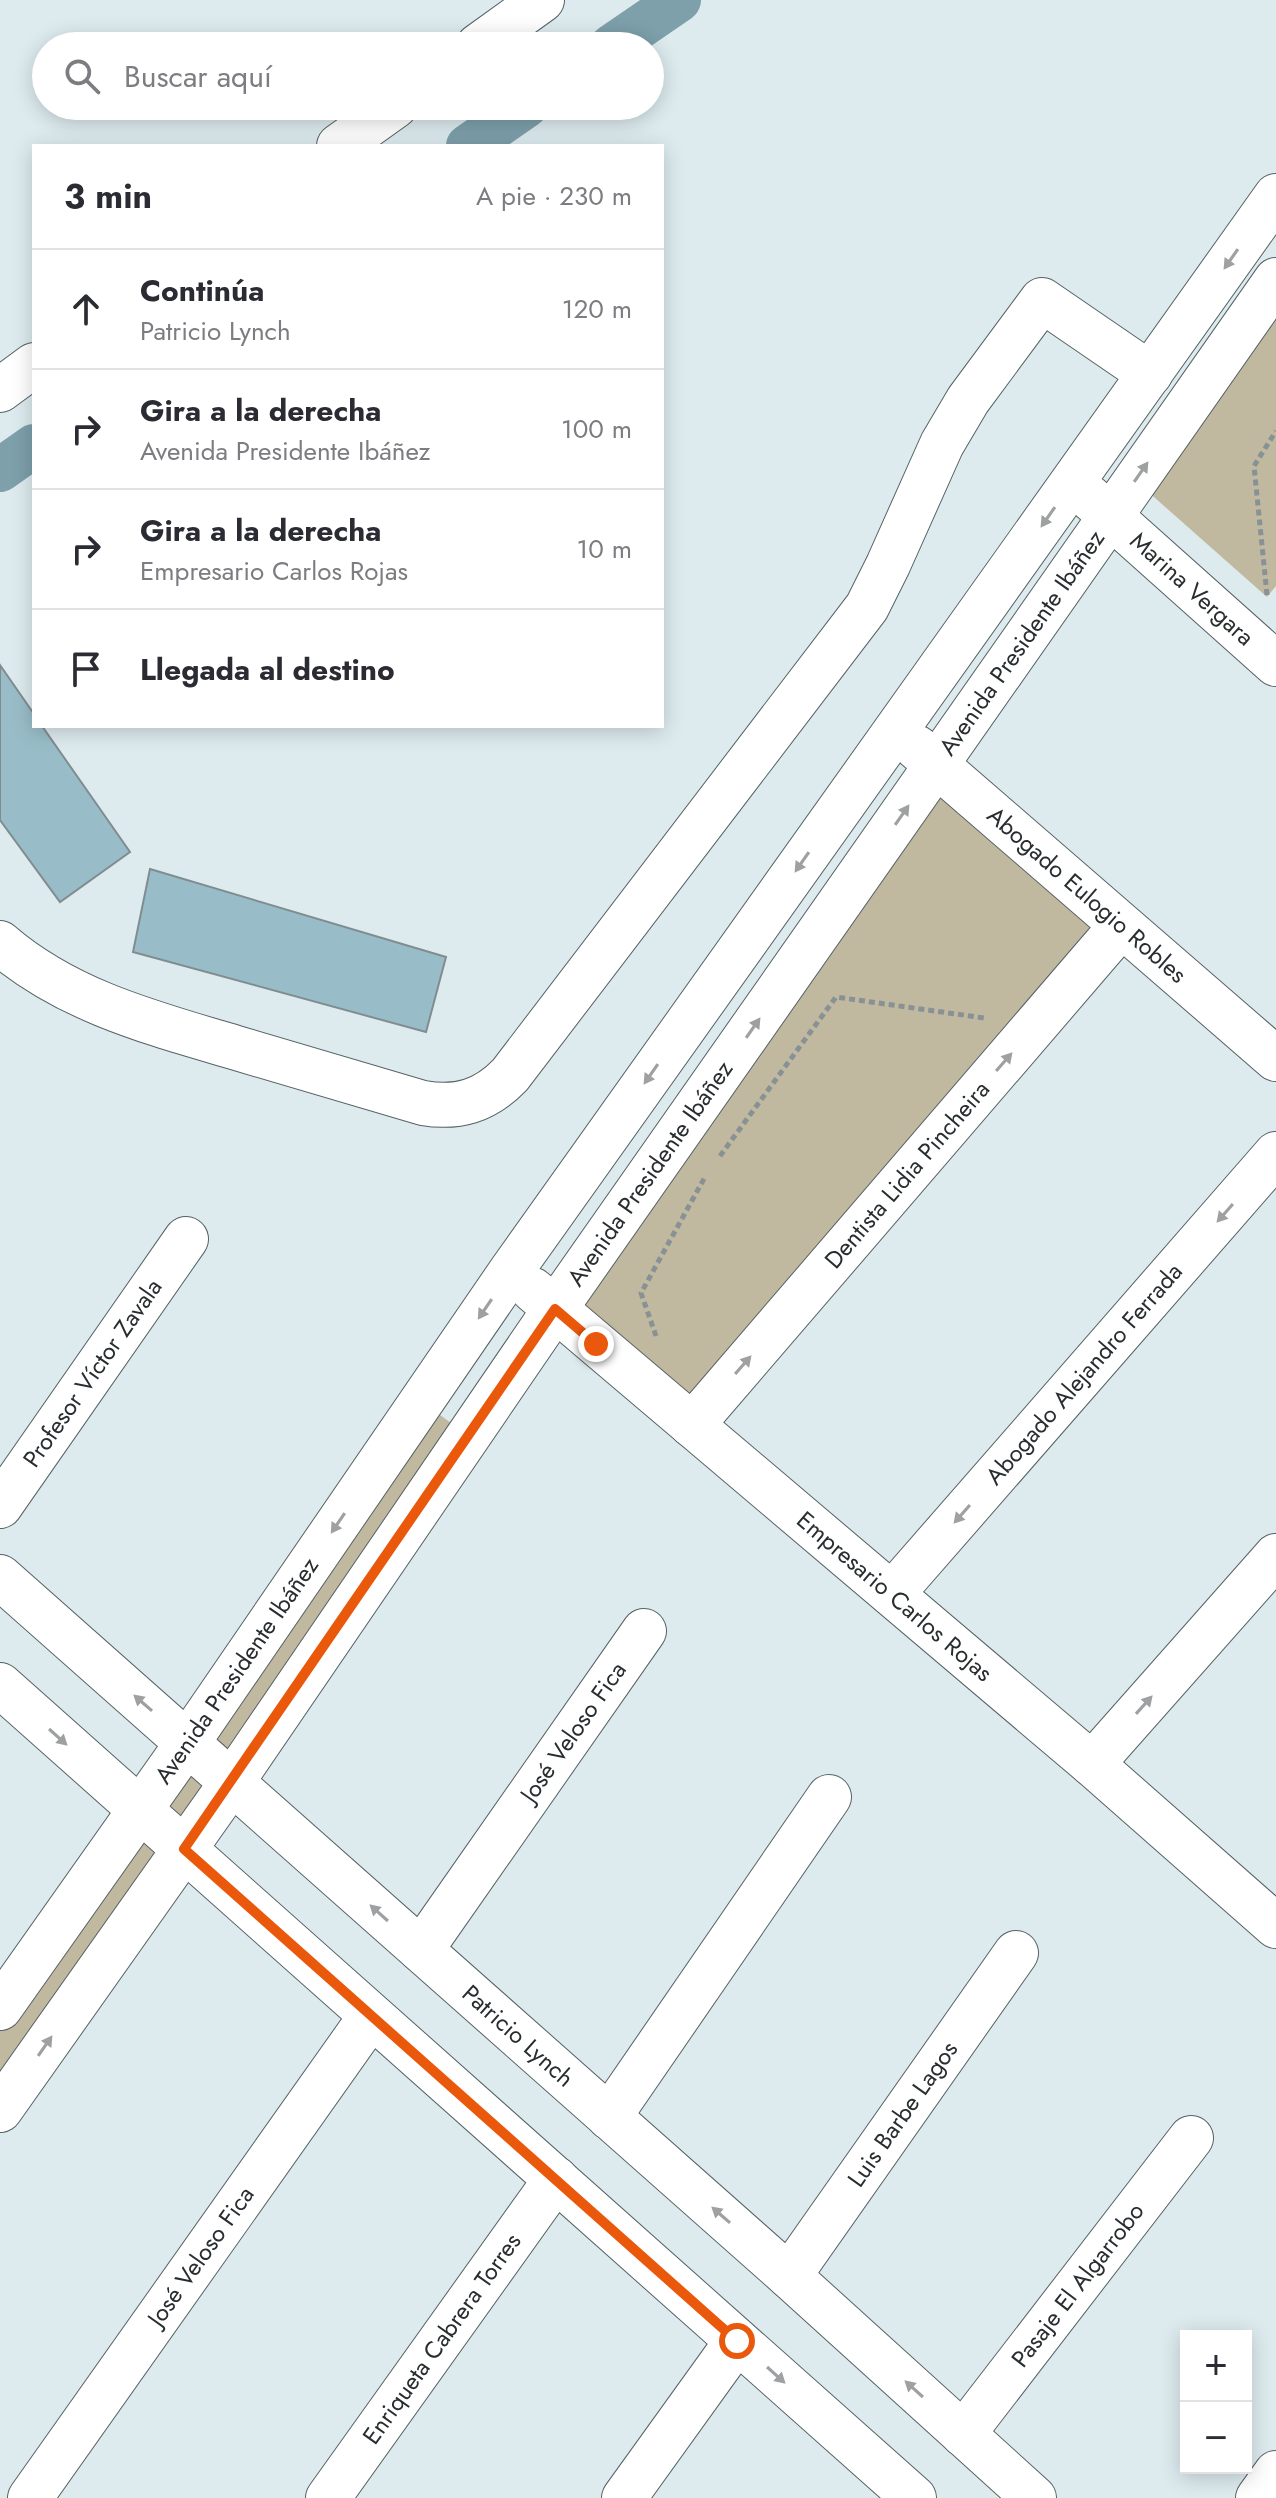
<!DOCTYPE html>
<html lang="es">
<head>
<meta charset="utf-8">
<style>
	body { margin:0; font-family:Jost,sans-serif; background:#f2f2f3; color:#2b2b33 }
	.controls { position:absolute; right:24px; bottom:24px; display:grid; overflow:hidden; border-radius:0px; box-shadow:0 4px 20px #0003 }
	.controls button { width:72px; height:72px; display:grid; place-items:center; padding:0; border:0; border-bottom:2px solid #e1e1e2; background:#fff; color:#2b2b33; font:40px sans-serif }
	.stop { position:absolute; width:24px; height:24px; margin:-18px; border:6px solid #ea580c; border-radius:50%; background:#fff }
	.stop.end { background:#ea580c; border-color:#fff; box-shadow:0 2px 8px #0008 }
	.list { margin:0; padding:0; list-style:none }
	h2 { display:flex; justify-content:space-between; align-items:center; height:104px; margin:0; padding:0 32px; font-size:34px }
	h2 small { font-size:26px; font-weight:400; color:#7c7c81 }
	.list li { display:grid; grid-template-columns:52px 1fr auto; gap:24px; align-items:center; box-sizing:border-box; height:120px; padding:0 32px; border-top:2px solid #e1e1e2 }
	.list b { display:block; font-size:30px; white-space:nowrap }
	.list p { margin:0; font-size:26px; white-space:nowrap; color:#7c7c81 }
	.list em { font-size:26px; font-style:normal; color:#7c7c81 }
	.icon { flex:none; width:44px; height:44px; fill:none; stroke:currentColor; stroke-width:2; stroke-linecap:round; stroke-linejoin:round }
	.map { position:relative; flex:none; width:1276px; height:2498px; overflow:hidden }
	.search { position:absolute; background:#fff; box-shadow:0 4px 20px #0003; left:32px; top:32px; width:632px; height:88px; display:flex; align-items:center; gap:20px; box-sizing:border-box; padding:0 28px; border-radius:44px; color:#7c7c81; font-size:30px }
	.panel { position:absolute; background:#fff; box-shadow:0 4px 20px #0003; left:32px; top:144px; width:632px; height:584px; border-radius:0px }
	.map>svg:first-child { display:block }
</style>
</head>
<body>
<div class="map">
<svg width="1276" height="2498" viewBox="0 0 1276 2498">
	<rect width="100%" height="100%" fill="#ddebef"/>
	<g fill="#c0b9a0">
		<path d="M1276 311V586L1267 597 1146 490Z"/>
		<path d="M932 788 1097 927 689 1404 577 1305Z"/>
		<path d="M436 1412 470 1437 0 2107V2029Z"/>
	</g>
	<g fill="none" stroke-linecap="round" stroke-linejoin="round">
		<g stroke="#7da0ab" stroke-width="44">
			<path d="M612 46 679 0"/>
			<path d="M468 146 526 106"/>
			<path d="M0 470 34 446"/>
		</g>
	</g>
	<g fill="#99bdc8" stroke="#808d90" stroke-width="2">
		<path d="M0 665 34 714V726H42L130 852 60 902 0 820Z"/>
		<path d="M150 869 446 957 426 1032 133 952Z"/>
	</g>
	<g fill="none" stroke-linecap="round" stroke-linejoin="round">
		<defs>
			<g id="minor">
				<path d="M478 46 542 0"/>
				<path d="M339 146 395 106"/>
				<path d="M0 390 34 365"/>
				<path id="s1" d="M1089 497 1276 664"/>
				<path id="s2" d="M916 747 1276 1059"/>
				<path d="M0 943C68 1002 156 1024 240 1049 301 1067 362 1085 423 1103 458 1109 485 1101 510 1075L867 607 888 565 942 444 968 400 1042 300 1150 374"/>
				<path id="s3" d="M533 1290 1092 1764 1276 1926"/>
				<path id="s4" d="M692 1425 1121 926"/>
				<path id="s5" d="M0 1506 186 1239"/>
				<path id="s6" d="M0 1577 789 2276 1034 2498"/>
				<path id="s7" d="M892 1594 1276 1154"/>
				<path d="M0 1685 914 2498"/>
				<path d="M1092 1764 1276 1556"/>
				<path id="s8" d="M421 1950 644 1631"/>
				<path id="s9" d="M0 2008 188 1742 511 1271 1276 196"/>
				<path id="s10" d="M0 2110 232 1782 555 1309 1276 280"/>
				<path d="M609 2117 829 1797"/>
				<path id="s11" d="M789 2276 1016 1953"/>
				<path id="s12" d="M963 2434 1191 2138"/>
				<path id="s13" d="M30 2498 371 2016"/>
				<path id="s14" d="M328 2498 556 2179"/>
				<path d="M624 2498 737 2341"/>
				<path d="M1258 2498 1276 2473"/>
			</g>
		</defs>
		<use href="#minor" stroke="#566265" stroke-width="46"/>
		<g stroke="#889295" stroke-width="5" stroke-dasharray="6 4" stroke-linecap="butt">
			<path d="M1267 595 1254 466 1276 431"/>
			<path d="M720 1156 836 997 984 1018"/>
			<path d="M656 1336 641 1293 705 1177"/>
		</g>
		<use href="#minor" stroke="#fff" stroke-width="44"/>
	</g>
	<defs><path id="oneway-solid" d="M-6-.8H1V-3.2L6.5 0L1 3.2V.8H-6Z" transform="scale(2)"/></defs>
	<g fill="#9ea0a1">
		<use href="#oneway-solid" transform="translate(1231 259) rotate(125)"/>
		<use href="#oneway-solid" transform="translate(1141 472) rotate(-55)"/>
		<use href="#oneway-solid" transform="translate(1048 517) rotate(125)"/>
		<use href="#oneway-solid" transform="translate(902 815) rotate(-55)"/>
		<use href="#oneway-solid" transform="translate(802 862) rotate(125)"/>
		<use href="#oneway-solid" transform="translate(753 1028) rotate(-55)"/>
		<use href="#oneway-solid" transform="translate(1004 1062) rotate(-49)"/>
		<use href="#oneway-solid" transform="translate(651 1074) rotate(125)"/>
		<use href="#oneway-solid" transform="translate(1225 1213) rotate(131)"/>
		<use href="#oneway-solid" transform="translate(485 1309) rotate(124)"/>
		<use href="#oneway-solid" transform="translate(743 1365) rotate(-49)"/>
		<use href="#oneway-solid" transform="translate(962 1514) rotate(131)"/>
		<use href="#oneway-solid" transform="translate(338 1523) rotate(124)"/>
		<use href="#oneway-solid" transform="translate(143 1703) rotate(-139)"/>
		<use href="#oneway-solid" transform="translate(1144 1705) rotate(-48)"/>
		<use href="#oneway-solid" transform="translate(58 1737) rotate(42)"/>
		<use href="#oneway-solid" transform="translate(379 1913) rotate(-138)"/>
		<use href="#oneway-solid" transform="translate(45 2046) rotate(-55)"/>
		<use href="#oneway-solid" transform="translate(721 2215) rotate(-139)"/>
		<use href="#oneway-solid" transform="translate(776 2375) rotate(42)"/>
		<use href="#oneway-solid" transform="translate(914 2389) rotate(-138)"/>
	</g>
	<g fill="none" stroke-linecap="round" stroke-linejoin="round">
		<path stroke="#ea580c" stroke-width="10" d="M596 1344 555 1309 184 1849 737 2341"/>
	</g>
	<g text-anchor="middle" stroke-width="6" stroke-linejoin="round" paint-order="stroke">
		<g font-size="24" fill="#282d2f" stroke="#fff">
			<text dy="8" stroke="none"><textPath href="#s1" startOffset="138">Marina Vergara</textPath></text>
			<text dy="8" stroke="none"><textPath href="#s10" startOffset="1788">Avenida Presidente Ibáñez</textPath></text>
			<text dy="8" stroke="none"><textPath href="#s2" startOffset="226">Abogado Eulogio Robles</textPath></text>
			<text dy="8" stroke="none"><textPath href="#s10" startOffset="1140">Avenida Presidente Ibáñez</textPath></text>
			<text dy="8" stroke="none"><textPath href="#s4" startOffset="330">Dentista Lidia Pincheira</textPath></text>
			<text dy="8" stroke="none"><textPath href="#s5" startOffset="162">Profesor Víctor Zavala</textPath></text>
			<text dy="8" stroke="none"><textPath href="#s7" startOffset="292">Abogado Alejandro Ferrada</textPath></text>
			<text dy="8" stroke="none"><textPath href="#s3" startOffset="474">Empresario Carlos Rojas</textPath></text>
			<text dy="8" stroke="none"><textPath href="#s9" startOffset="412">Avenida Presidente Ibáñez</textPath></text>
			<text dy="8" stroke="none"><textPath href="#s8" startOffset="266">José Veloso Fica</textPath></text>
			<text dy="8" stroke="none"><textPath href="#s6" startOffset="692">Patricio Lynch</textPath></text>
			<text dy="8" stroke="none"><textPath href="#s11" startOffset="198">Luis Barbe Lagos</textPath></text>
			<text dy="8" stroke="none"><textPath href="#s13" startOffset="296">José Veloso Fica</textPath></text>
			<text dy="8" stroke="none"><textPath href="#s12" startOffset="188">Pasaje El Algarrobo</textPath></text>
			<text dy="8" stroke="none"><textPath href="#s14" startOffset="196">Enriqueta Cabrera Torres</textPath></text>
		</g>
	</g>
</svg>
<div class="controls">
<button>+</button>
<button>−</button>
</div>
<div class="stop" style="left:737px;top:2341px"></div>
<div class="stop end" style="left:596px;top:1344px"></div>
<div class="search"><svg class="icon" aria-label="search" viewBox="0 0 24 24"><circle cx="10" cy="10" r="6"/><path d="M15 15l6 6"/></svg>Buscar aquí</div>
<section class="panel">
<h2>3 min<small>A pie · 230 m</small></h2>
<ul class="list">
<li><svg class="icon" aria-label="ahead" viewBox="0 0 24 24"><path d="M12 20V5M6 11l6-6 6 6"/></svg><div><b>Continúa</b><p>Patricio Lynch</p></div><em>120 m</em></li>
<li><svg class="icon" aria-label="right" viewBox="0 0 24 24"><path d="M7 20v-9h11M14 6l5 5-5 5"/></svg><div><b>Gira a la derecha</b><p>Avenida Presidente Ibáñez</p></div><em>100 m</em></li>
<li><svg class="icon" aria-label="right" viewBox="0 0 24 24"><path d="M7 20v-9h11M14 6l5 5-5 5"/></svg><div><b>Gira a la derecha</b><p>Empresario Carlos Rojas</p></div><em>10 m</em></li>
<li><svg class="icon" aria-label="arrive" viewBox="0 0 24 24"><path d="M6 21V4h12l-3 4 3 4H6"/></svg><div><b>Llegada al destino</b></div></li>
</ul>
</section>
</div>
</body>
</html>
